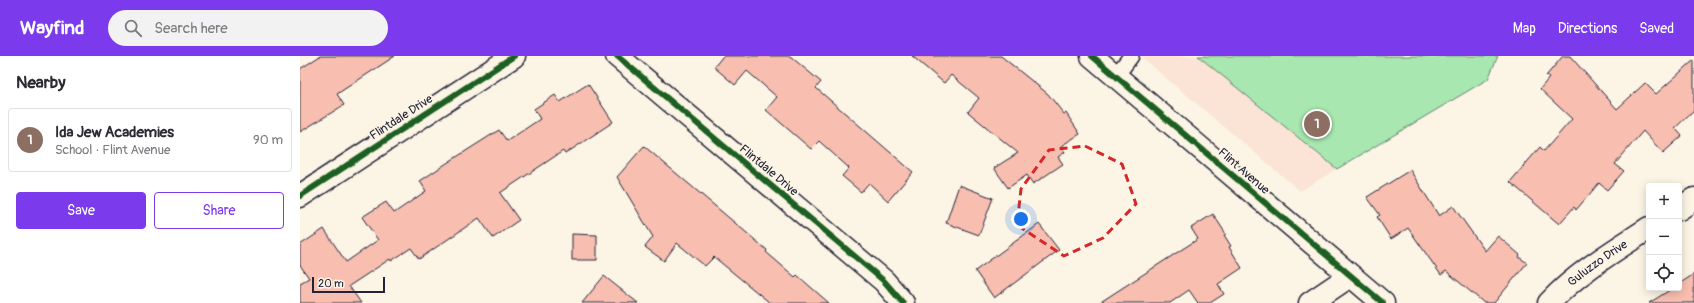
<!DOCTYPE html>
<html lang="en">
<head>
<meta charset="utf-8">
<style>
	body { margin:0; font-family:Pangolin,sans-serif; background:#f2f2f3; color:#2b2b33 }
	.controls { position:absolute; right:12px; bottom:12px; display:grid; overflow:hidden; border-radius:4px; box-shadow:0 2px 10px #0003 }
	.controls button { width:36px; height:36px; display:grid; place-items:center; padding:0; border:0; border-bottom:1px solid #e1e1e2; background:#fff; color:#2b2b33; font:20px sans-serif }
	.scale { position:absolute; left:12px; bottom:10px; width:73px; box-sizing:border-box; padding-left:4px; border:2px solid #22223b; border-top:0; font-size:11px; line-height:14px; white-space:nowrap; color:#22223b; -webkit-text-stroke:3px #fcf5e5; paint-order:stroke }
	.you { position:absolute; left:721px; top:163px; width:14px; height:14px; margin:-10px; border:3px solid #fff; border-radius:50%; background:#1a73e8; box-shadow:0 0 0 6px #1a73e833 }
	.badge { display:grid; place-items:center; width:26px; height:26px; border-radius:50%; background:#7c3aed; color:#fff; font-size:13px; font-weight:700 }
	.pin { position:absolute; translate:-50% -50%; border:2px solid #fff; box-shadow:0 1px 4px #0006 }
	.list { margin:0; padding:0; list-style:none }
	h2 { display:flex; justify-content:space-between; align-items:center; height:52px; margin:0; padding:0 16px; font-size:17px }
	h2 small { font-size:13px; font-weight:400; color:#7c7c81 }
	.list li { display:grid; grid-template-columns:26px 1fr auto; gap:12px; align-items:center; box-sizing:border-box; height:64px; margin:0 8px 8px; padding:0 8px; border:1px solid #e1e1e2; border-radius:4px }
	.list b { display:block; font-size:15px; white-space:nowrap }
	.list p { margin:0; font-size:13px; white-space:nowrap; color:#7c7c81 }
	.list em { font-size:13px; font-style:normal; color:#7c7c81 }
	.actions { display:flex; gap:8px; padding:12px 16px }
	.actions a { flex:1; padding:9px 0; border:1px solid #7c3aed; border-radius:4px; text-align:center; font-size:14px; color:#7c3aed }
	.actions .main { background:#7c3aed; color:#fff }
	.icon { flex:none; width:22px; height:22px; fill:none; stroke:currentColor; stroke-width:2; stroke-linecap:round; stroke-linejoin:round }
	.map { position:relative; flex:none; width:1394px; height:247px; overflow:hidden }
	header { display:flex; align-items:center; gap:24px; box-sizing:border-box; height:56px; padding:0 20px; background:#7c3aed; color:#fff }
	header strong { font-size:19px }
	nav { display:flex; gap:22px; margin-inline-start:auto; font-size:14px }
	.search { width:280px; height:36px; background:#f2f2f3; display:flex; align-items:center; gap:10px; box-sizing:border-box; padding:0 14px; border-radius:22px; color:#7c7c81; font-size:15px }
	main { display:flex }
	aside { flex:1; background:#fff }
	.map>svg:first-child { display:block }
</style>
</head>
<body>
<header>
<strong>Wayfind</strong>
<div class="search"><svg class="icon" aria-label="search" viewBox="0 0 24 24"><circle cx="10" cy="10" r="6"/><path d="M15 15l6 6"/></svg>Search here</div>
<nav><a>Map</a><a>Directions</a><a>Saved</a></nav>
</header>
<main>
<aside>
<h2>Nearby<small></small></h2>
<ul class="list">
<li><span class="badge" style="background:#8d6e63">1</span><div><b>Ida Jew Academies</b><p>School · Flint Avenue</p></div><em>90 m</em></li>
</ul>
<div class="actions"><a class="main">Save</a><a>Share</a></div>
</aside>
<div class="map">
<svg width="1394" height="247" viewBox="0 0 1394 247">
	<rect width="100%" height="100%" fill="#fcf5e5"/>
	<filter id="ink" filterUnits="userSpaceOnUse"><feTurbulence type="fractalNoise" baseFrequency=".025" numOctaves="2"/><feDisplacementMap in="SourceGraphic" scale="8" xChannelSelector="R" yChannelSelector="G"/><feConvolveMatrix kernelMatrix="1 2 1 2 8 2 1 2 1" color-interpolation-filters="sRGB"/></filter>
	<g filter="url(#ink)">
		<path fill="#fbe4d5" d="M840 0H1198L1188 23 1000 135Z"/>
		<path fill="#a8e7af" stroke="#658475" d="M898 0H1198L1188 23 1037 113Z"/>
		<g fill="#f8beb0" stroke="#22223b">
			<path d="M20 0H95L37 38 44 49 0 76V13Z"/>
			<path d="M423 0H490L521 26 516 32 613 116 588 145 569 127 561 136 542 120 549 112 519 85 511 93 466 54 477 41 447 15 435 29 414 11Z"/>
			<path d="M612 0H701L748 38 764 58 766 57 780 78 761 90 765 96 758 101 763 108 733 128 727 119 708 132 694 112 718 97 668 56 679 42 651 19 644 27Z"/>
			<path d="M1263 0H1270L1317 53 1345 27 1356 38 1394 4V54L1375 72 1382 80 1363 97 1343 75 1315 108 1324 115 1307 134 1299 127 1276 154 1274 151 1259 168 1210 126 1240 91 1244 95 1272 63 1240 33 1249 22 1246 20Z"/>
			<path d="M288 28 313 66 265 98 263 95 200 137 219 164 193 182 179 162 119 203 111 192 91 205 90 203 49 230 61 247H0V227L9 222 0 209V189L24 173 46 206 78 184 62 161 86 146 94 157 126 135 120 125 147 107 199 74 207 85 240 63 234 53 255 39 260 46Z"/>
			<path d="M344 90 467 194 466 196 495 221 497 219 529 247H470L414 201 405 210 377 187 364 205 345 191 353 181 317 121Z"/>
			<path d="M1110 114 1139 160 1153 150 1185 195 1198 180 1220 199 1219 201 1227 207 1194 247H1184L1146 215 1141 219 1108 172 1091 183 1077 161 1080 159 1067 141Z"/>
			<path d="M659 129 693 142 679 179 646 167Z"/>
			<path d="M913 158 926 178 924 179 931 190 929 191 942 212 918 228 924 238 910 247H898L889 234 870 247H799L898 183 891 172Z"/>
			<path d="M739 168 759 194 694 242 675 215Z"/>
			<path d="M272 178 297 179V204H272Z"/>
			<path d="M1394 218V247H1349L1373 232H1379V228Z"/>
			<path d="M304 220 338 247H282Z"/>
		</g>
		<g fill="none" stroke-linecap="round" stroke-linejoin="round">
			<defs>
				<path id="lane" d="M816 20 831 0"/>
				<g id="street">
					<path d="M317 0 584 225 603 247"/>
					<path d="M0 140 214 0"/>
					<path d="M1379 153 1394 143"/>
					<path d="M1010 247 1050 220"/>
					<path id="s1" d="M1249 247C1278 216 1314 195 1349 172"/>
				</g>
				<path id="secondary" d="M792 0 1083 247"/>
			</defs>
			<use href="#lane" stroke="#22223b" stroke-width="18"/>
			<use href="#street" stroke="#22223b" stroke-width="25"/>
			<use href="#secondary" stroke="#22223b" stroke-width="25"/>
			<use href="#lane" stroke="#fcf5e5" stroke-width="15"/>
			<use href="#street" stroke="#fcf5e5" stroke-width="22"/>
			<use href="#secondary" stroke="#fcf5e5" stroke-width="22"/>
			<defs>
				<g id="cycleway">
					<path d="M317 0 584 225 603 247"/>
					<path d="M792 0 1083 247"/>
					<path d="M0 140 214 0"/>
				</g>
			</defs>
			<use href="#cycleway" stroke="#fcf5e5" stroke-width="8"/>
			<use href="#cycleway" stroke="#1b5e20" stroke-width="6"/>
		</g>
	</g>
	<path fill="none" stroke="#d62828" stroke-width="3" stroke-dasharray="8 5" stroke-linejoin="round" d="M785 90 822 108 836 148 803 182 764 200 717 169 721 133 749 94Z"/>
	<g text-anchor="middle" stroke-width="4" stroke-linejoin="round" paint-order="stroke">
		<g font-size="12" fill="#22223b" stroke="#fcf5e5">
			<text transform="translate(101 61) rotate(-33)" y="4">Flintdale Drive</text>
			<text transform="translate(469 114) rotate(40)" y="4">Flintdale Drive</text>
			<text transform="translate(944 115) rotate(41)" y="4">Flint Avenue</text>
			<text dy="4" stroke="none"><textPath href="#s1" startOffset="63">Guluzzo Drive</textPath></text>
		</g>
	</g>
</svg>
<div class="controls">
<button>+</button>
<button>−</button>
<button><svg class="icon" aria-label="locate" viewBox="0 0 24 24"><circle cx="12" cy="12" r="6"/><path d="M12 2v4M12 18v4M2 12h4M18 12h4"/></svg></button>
</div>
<div class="scale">20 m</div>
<div class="you"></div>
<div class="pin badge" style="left:1017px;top:68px;background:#8d6e63">1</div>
</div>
</main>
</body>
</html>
